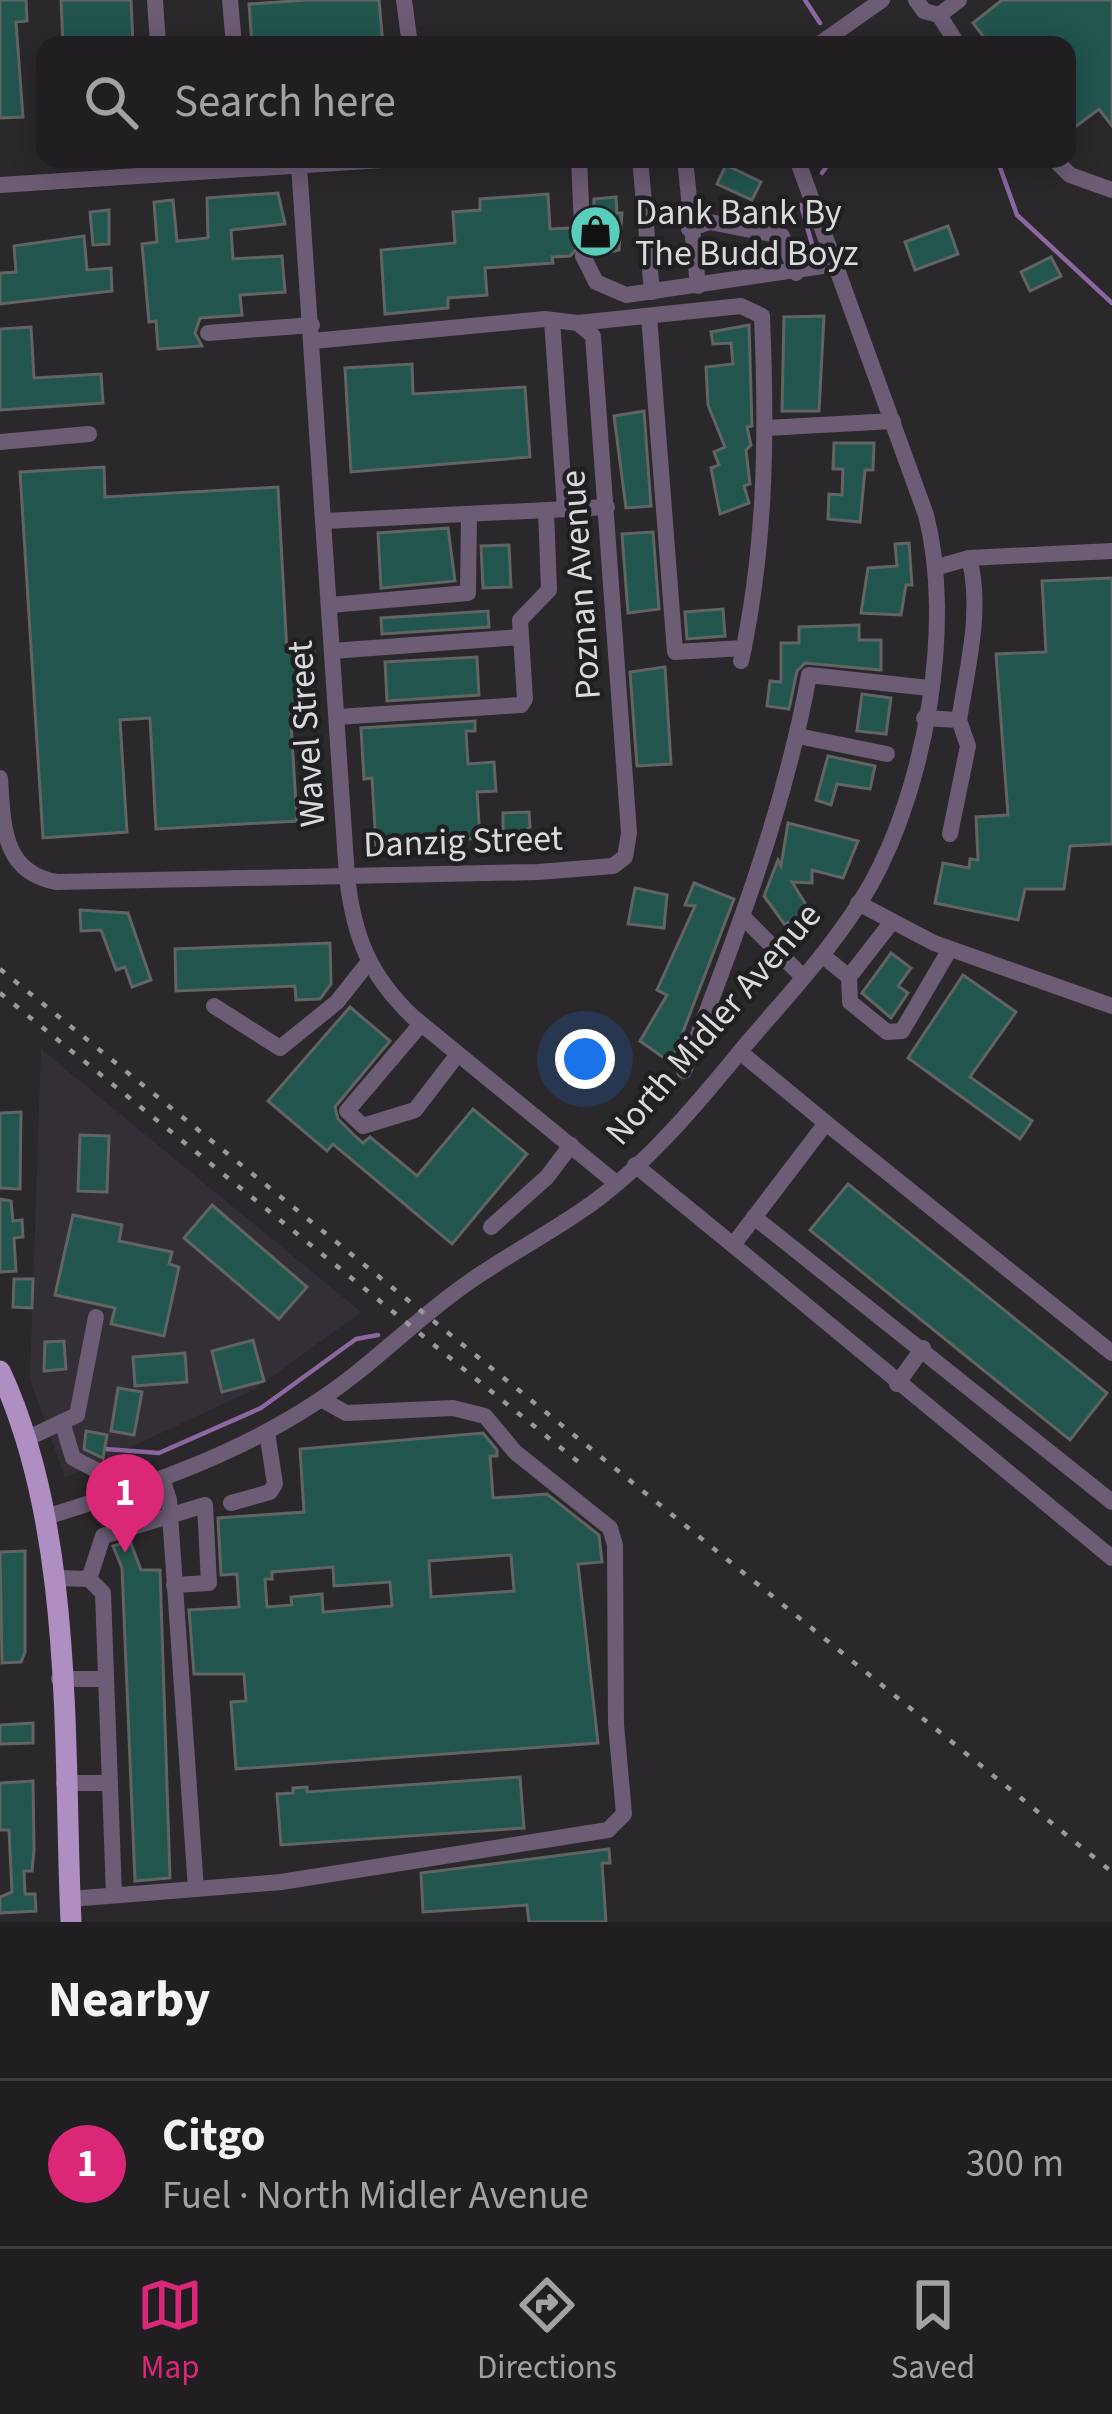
<!DOCTYPE html>
<html lang="en">
<head>
<meta charset="utf-8">
<style>
	body { margin:0; font-family:"Source Sans 3",sans-serif; background:#2d2b2d; color:#f1f3f6 }
	.you { position:absolute; left:585px; top:1059px; width:42px; height:42px; margin:-30px; border:9px solid #fff; border-radius:50%; background:#1a73e8; box-shadow:0 0 0 18px #1a73e833 }
	.badge { display:grid; place-items:center; width:78px; height:78px; border-radius:50%; background:#db2777; color:#fff; font-size:39px; font-weight:700 }
	.pin { position:absolute; translate:-50% -99px; filter:drop-shadow(0 3px 6px #0008) }
	.pin::after { content:''; position:absolute; top:63px; width:42px; height:36px; background:inherit; clip-path:polygon(0 0,100% 0,50% 100%) }
	.list { margin:0; padding:0; list-style:none }
	h2 { display:flex; justify-content:space-between; align-items:center; height:156px; margin:0; padding:0 48px; font-size:51px }
	h2 small { font-size:39px; font-weight:400; color:#a2a2a5 }
	.list li { display:grid; grid-template-columns:78px 1fr auto; gap:36px; align-items:center; box-sizing:border-box; height:168px; padding:0 48px; border-top:3px solid #3d3c3e }
	.list b { display:block; font-size:45px; white-space:nowrap }
	.list p { margin:0; font-size:39px; white-space:nowrap; color:#a2a2a5 }
	.list em { font-size:39px; font-style:normal; color:#a2a2a5 }
	.icon { flex:none; width:66px; height:66px; fill:none; stroke:currentColor; stroke-width:2; stroke-linecap:round; stroke-linejoin:round }
	.map { position:relative; flex:none; width:1112px; height:1922px; overflow:hidden }
	.search { position:absolute; background:#201e20; box-shadow:0 6px 30px #0003; left:36px; right:36px; top:36px; height:132px; display:flex; align-items:center; gap:30px; box-sizing:border-box; padding:0 42px; border-radius:24px; color:#a2a2a5; font-size:45px }
	.sheet { height:324px; background:#201e20 }
	nav { display:flex; justify-content:space-around; align-items:center; box-sizing:border-box; height:168px; border-top:3px solid #3d3c3e; background:#201e20; font-size:33px; color:#a2a2a5 }
	nav a { display:grid; justify-items:center; gap:6px }
	nav .on { color:#db2777 }
	.map>svg:first-child { display:block }
</style>
</head>
<body>
<div class="map">
<svg width="1112" height="1922" viewBox="0 0 1112 1922">
	<rect width="100%" height="100%" fill="#2a282a"/>
	<path fill="#342f36" d="M41 1049 361 1312 255 1389 65 1478 30 1379Z"/>
	<g fill="none" stroke-linecap="round" stroke-linejoin="round">
		<g stroke="#8d67a1" stroke-width="4.5">
			<path d="M805 0 820 23"/>
			<path d="M835 44 836 45"/>
			<path d="M997 159 1017 215 1112 303"/>
			<path d="M822 173 832 159"/>
			<path d="M801 205 815 255"/>
			<path d="M105 1449 159 1453 261 1408 356 1339 378 1335"/>
		</g>
	</g>
	<g fill="#21554e" stroke="#616463" stroke-width="3" fill-rule="evenodd">
		<path d="M0 0H26L27 21 16 22 23 117 0 118Z"/>
		<path d="M61 0H131L133 45H63Z"/>
		<path d="M307 0H379L383 45H252L249 4Z"/>
		<path d="M1002 0H1112V126L1099 109 1067 133V45H990L973 23Z"/>
		<path d="M726 165 761 182 752 200 717 184Z"/>
		<path d="M278 193 285 224 231 230 233 259 282 256 285 292 240 295 242 315 200 318 195 333 202 346 158 349 156 321 149 322 142 244 157 242 154 202 173 200 177 241 208 238 207 198Z"/>
		<path d="M548 194 550 229 569 228 581 240 594 232V199L616 197 617 213H622L619 250 597 255 583 243 570 256 552 257 553 263 485 268 487 295 448 298V308L385 314 381 250 455 243 453 212 480 210V199Z"/>
		<path d="M109 210V244L93 245 90 212Z"/>
		<path d="M948 226 958 254 915 270 905 242Z"/>
		<path d="M84 236 87 270 111 268 112 291 0 304V273L16 272 14 246Z"/>
		<path d="M1051 257 1061 276 1030 291 1021 272Z"/>
		<path d="M824 316 819 411H782L784 317Z"/>
		<path d="M749 325 752 426 747 427 751 445 746 450 750 484 744 486 749 503 720 514 711 468 719 465 714 452 725 447 708 405 706 367 733 364 731 343 713 344 711 332Z"/>
		<path d="M31 327 34 378 101 374 103 403 0 410V329Z"/>
		<path d="M412 364 413 394 525 387 530 457 351 472 345 368Z"/>
		<path d="M644 411 651 506 626 508 614 416Z"/>
		<path d="M834 443H874L873 470H865L860 522 828 519 829 494 842 495 843 469H833Z"/>
		<path d="M104 467 105 497 278 487 287 653 314 652 311 704 290 706 297 821 156 829 150 718 120 720 127 832 43 838 20 472Z"/>
		<path d="M448 528 455 581 381 588 378 533Z"/>
		<path d="M653 532 659 609 628 613 622 534Z"/>
		<path d="M909 543 912 585H906L901 615 861 613 868 568 897 566 895 544Z"/>
		<path d="M509 545 511 587 483 588 481 546Z"/>
		<path d="M1112 578V844L1070 846 1064 889H1025L1018 920 935 903 943 863 969 868 970 859 978 860 976 817 1008 815 996 654 1046 652 1042 581Z"/>
		<path d="M723 609 725 636 687 639 685 612Z"/>
		<path d="M488 611 489 627 382 634 381 618Z"/>
		<path d="M859 625V640H881V670L805 663 797 671 789 709 767 706 770 681 781 682V643H799V627Z"/>
		<path d="M477 657 479 695 387 701 385 662Z"/>
		<path d="M665 667 671 764 637 766 630 672Z"/>
		<path d="M862 694 891 698 886 734 857 731Z"/>
		<path d="M475 721V731H466L468 764 494 762 496 791 477 792 480 838 376 845 372 778 364 779 361 728Z"/>
		<path d="M828 756 875 766 870 789 837 784 831 805 816 800Z"/>
		<path d="M529 812 530 827 520 835H503V813Z"/>
		<path d="M788 823 858 841 843 878 812 870V883L792 882 818 924 808 930 798 915 785 925 764 896 778 860 781 866Z"/>
		<path d="M694 883 734 899 671 1063 640 1041 667 995 657 990 695 906 685 905Z"/>
		<path d="M635 888 667 895 664 928 628 924Z"/>
		<path d="M80 910 128 913 151 980 132 987 125 967 116 970 101 930 81 931Z"/>
		<path d="M330 943 331 984 320 999 296 1000 295 986 176 991 175 949Z"/>
		<path d="M891 953 911 968 898 986 908 993 891 1018 862 993Z"/>
		<path d="M963 975 1016 1012 970 1077 1032 1121 1020 1139 908 1058Z"/>
		<path d="M350 1007 390 1041 335 1107 338 1119 354 1135 363 1143 370 1137 417 1176 473 1109 527 1154 452 1244 333 1144 327 1151 268 1101Z"/>
		<path d="M21 1112 20 1189 0 1188V1113Z"/>
		<path d="M80 1135 109 1136 107 1192 78 1191Z"/>
		<path d="M848 1184 1107 1393 1070 1440 810 1230Z"/>
		<path d="M0 1199 11 1201 13 1221 22 1220 23 1237 14 1238 16 1271 0 1272Z"/>
		<path d="M212 1205 307 1287 279 1319 184 1238Z"/>
		<path d="M73 1215 122 1225 119 1241 172 1252 169 1264 179 1267 164 1336 111 1324 115 1308 55 1295Z"/>
		<path d="M14 1279H33L32 1308 13 1307Z"/>
		<path d="M253 1340 264 1381 222 1392 212 1351Z"/>
		<path d="M64 1341 66 1369 44 1371 45 1342Z"/>
		<path d="M185 1353 187 1382 135 1386 133 1357Z"/>
		<path d="M118 1388 142 1392 134 1435 111 1431Z"/>
		<path d="M86 1431 107 1435 103 1458 84 1449Z"/>
		<path d="M483 1433 497 1450V1456H490L493 1498 547 1494 599 1535 602 1562 578 1564 598 1743 236 1769 231 1702 246 1701 244 1674H194L189 1610 239 1607 237 1574 221 1575 218 1518 304 1512 300 1449ZM511 1555 514 1591 431 1597 429 1561ZM333 1567 334 1586 390 1582 392 1606 323 1612 322 1594 291 1597 292 1605 267 1607 265 1579H272V1572Z"/>
		<path d="M130 1541 141 1570H160L170 1878 135 1881 122 1568 113 1546Z"/>
		<path d="M25 1551V1652L21 1662 2 1663 0 1552Z"/>
		<path d="M33 1723V1743L0 1744V1725Z"/>
		<path d="M520 1777 524 1828 281 1845 277 1794 293 1793V1788L307 1787V1792Z"/>
		<path d="M33 1781 34 1850 32 1871H24L25 1894H35L36 1911 0 1913V1897L12 1892 9 1830H0V1783Z"/>
		<path d="M609 1849 610 1863H602L606 1922H529L527 1905 423 1912 421 1873Z"/>
	</g>
	<g fill="none" stroke-linecap="round" stroke-linejoin="round">
		<g stroke="#6c5c75" stroke-width="16">
			<path d="M155 0 158 45"/>
			<path d="M230 0 234 45"/>
			<path d="M404 0 410 45"/>
			<path d="M916 0 924 11 939 15 958 45"/>
			<path d="M939 15 959 0"/>
			<path d="M818 45 882 0"/>
			<path d="M579 159 582 227"/>
			<path d="M640 159 652 292"/>
			<path d="M685 159 698 286"/>
			<path d="M1054 159 1070 175 1112 190"/>
			<path d="M299 165 347 877C354 937 369 975 413 1017L616 1183"/>
			<path d="M0 185 397 159"/>
			<path d="M689 229 710 222 782 236 796 273"/>
			<path d="M583 256 596 282 626 295 837 264"/>
			<path d="M649 316 675 652 744 648"/>
			<path d="M552 320 565 509"/>
			<path d="M578 323 741 306 762 316C767 433 766 547 741 661"/>
			<path d="M208 333 312 325"/>
			<path d="M766 428 893 421"/>
			<path d="M0 442 89 434"/>
			<path d="M325 521 607 507"/>
			<path d="M938 567 969 558 1112 551"/>
			<path d="M330 605 468 593 469 514"/>
			<path d="M332 651 521 637"/>
			<path d="M337 717 521 705 525 699 520 620 549 590 546 510"/>
			<path d="M924 718 959 720 968 746 950 834"/>
			<path d="M959 720C967 669 983 609 969 558"/>
			<path d="M798 736 887 754"/>
			<path d="M0 778C3 824 2 873 57 882L538 872 613 866 625 857 629 833 593 336 578 323 545 319 313 341"/>
			<path d="M858 903 934 943 1112 1006"/>
			<path d="M744 918 803 977"/>
			<path d="M822 955 849 977 850 1002 887 1032 902 1031 950 949"/>
			<path d="M849 977 891 923"/>
			<path d="M214 1006 280 1048 337 1002 367 964"/>
			<path d="M421 1024 347 1111 363 1126 415 1110 458 1054"/>
			<path d="M684 1071C734 942 784 812 809 675L929 688"/>
			<path d="M826 1123 1112 1353"/>
			<path d="M635 1165 733 1245 826 1123 740 1052"/>
			<path d="M754 1217 1112 1502"/>
			<path d="M491 1227 547 1177 571 1145"/>
			<path d="M733 1245 1112 1558"/>
			<path d="M897 1384 923 1348"/>
			<path d="M62 1422 73 1458 98 1471 111 1496"/>
			<path d="M26 1439 77 1415 96 1317"/>
			<path d="M231 1503 270 1492 275 1484 267 1432"/>
			<path d="M46 1517C139 1488 230 1458 312 1405 368 1370 415 1319 469 1282 509 1254 552 1232 591 1204 649 1162 698 1103 743 1048 787 996 837 944 871 884 926 785 954 624 926 515L797 159"/>
			<path d="M55 1578 89 1579 103 1593 114 1895"/>
			<path d="M89 1579 103 1536 205 1505 209 1583 174 1585"/>
			<path d="M59 1679H106"/>
			<path d="M64 1783H110"/>
			<path d="M196 1889 281 1882 608 1830 624 1814 616 1724 615 1545 610 1528 515 1452 485 1416 453 1408 346 1413 321 1399"/>
			<path d="M70 1899 196 1889 169 1500 162 1478"/>
		</g>
		<path stroke="#af8ec1" stroke-width="21" d="M0 1371C75 1532 63 1746 71 1922"/>
		<g stroke="#99989a" stroke-width="4.5" stroke-dasharray="6 12" stroke-linecap="butt">
			<path d="M0 969 1112 1872"/>
			<path d="M0 993 587 1469"/>
		</g>
	</g>
	<defs>
		<symbol id="shop-disc" viewBox="-11 -11 22 22"><circle r="9.5" fill="#5acebd" stroke="#201f21"/><path d="M-5-2.5h2.3a2.7 3.5 0 0 1 5.4 0H5L5.5 6h-11ZM-1.5-2.5h3a1.5 2.3 0 0 0-3 0Z" fill="#111"/></symbol>
	</defs>
	<g fill-rule="evenodd">
		<use href="#shop-disc" x="566" y="202" width="59" height="59"/>
	</g>
	<g text-anchor="middle" stroke-width="9" stroke-linejoin="round" paint-order="stroke">
		<g font-size="36" fill="#dad9db" stroke="#201f21" text-anchor="start">
			<text x="635" y="224">Dank Bank By<tspan x="635" dy="41">The Budd Boyz</tspan></text>
		</g>
		<g font-size="36" fill="#dad9db" stroke="#201f21">
			<text transform="translate(579 585) rotate(-94)" y="13">Poznan Avenue</text>
			<text transform="translate(305 734) rotate(-94)" y="13">Wavel Street</text>
			<text transform="translate(463 840) rotate(-2)" y="13">Danzig Street</text>
			<text transform="translate(712 1023) rotate(-49)" y="13">North Midler Avenue</text>
		</g>
	</g>
</svg>
<div class="you"></div>
<div class="pin badge" style="left:125px;top:1553px">1</div>
<div class="search"><svg class="icon" aria-label="search" viewBox="0 0 24 24"><circle cx="10" cy="10" r="6"/><path d="M15 15l6 6"/></svg>Search here</div>
</div>
<section class="sheet">
<h2>Nearby<small></small></h2>
<ul class="list">
<li><span class="badge">1</span><div><b>Citgo</b><p>Fuel · North Midler Avenue</p></div><em>300 m</em></li>
</ul>
</section>
<nav>
<a class="on"><svg class="icon" aria-label="map" viewBox="0 0 24 24"><path d="M3 6l6-2 6 2 6-2v14l-6 2-6-2-6 2zM9 4v14M15 6v14"/></svg>Map</a>
<a><svg class="icon" aria-label="directions" viewBox="0 0 24 24"><path d="M12 3l9 9-9 9-9-9zM9 14v-3h6M13 9l2 2-2 2"/></svg>Directions</a>
<a><svg class="icon" aria-label="saved" viewBox="0 0 24 24"><path d="M7 4h10v16l-5-4-5 4z"/></svg>Saved</a>
</nav>
</body>
</html>
